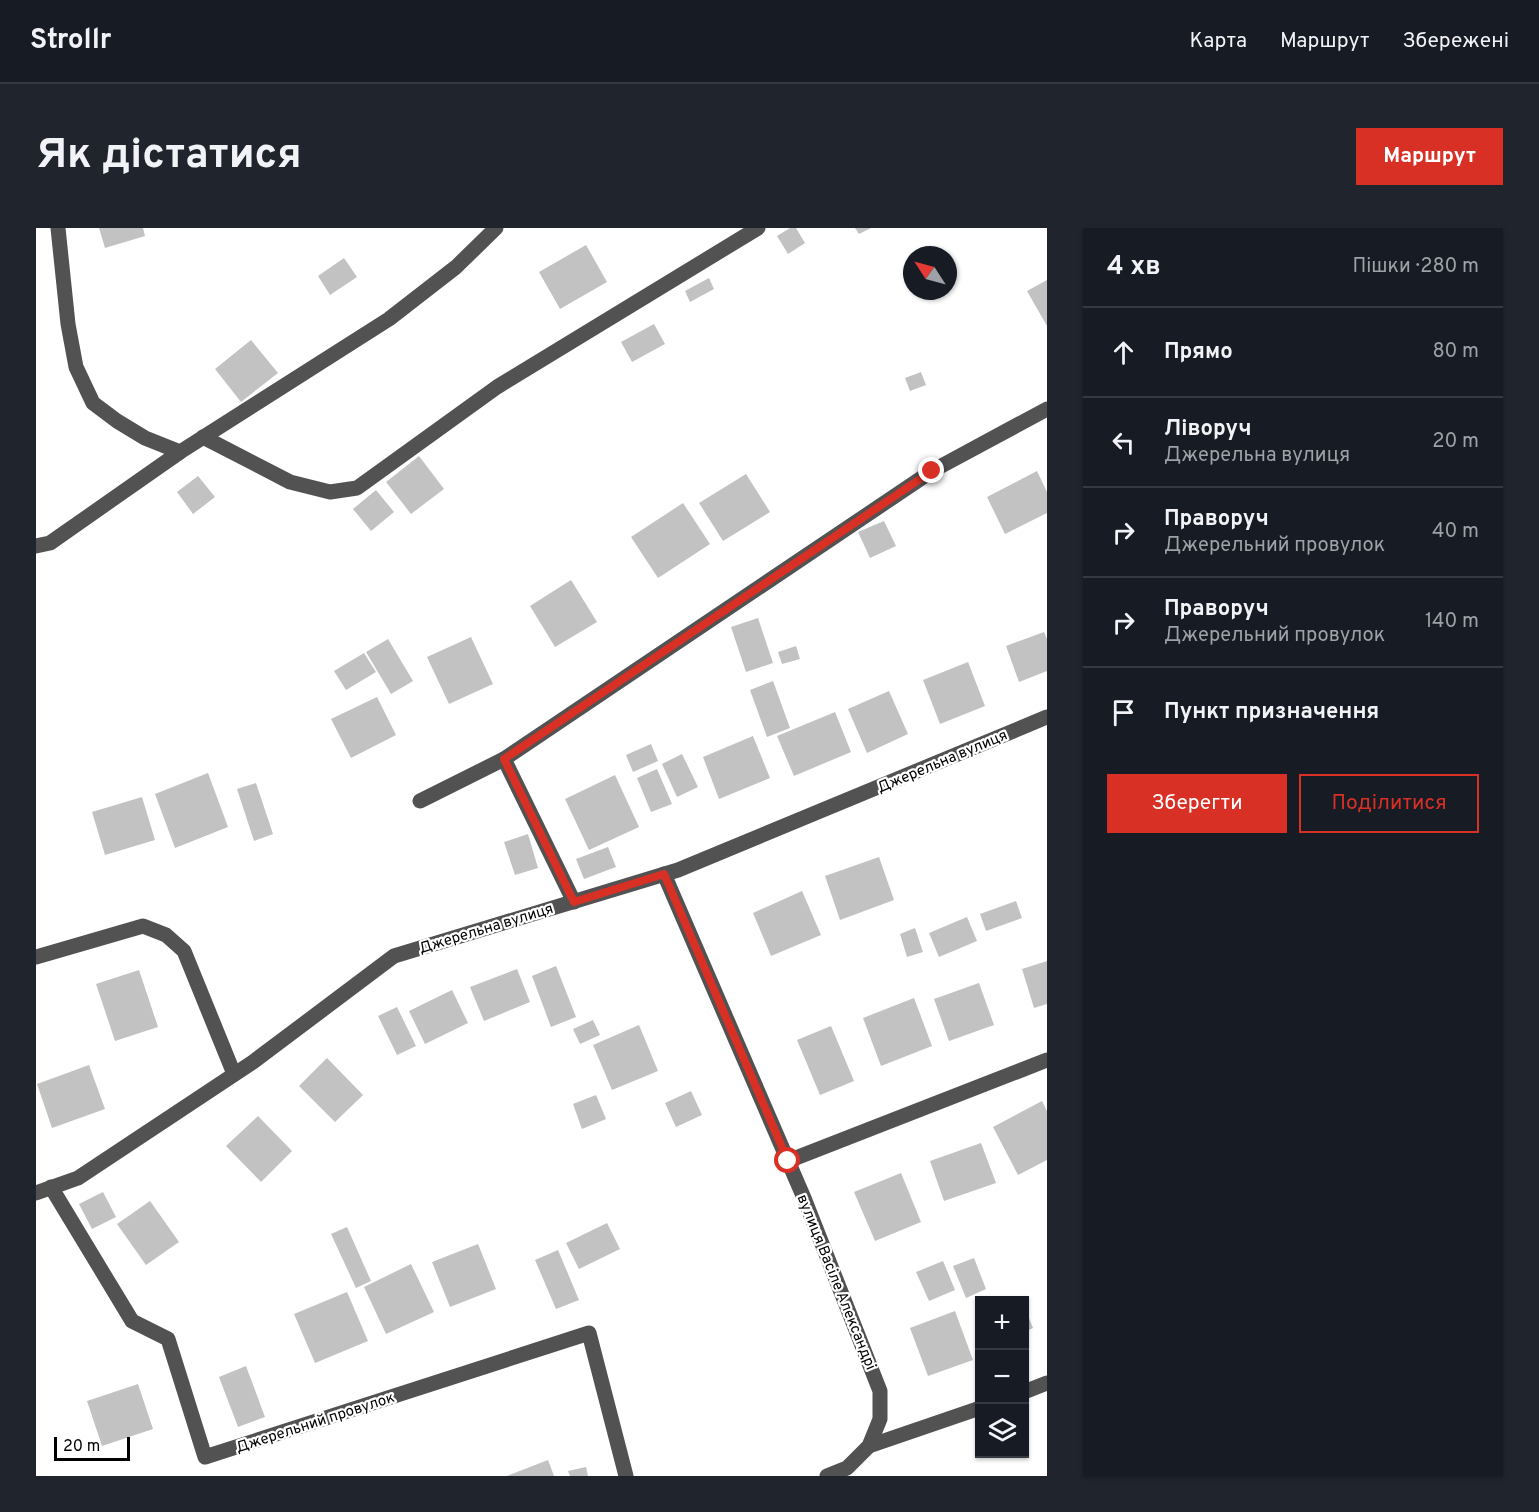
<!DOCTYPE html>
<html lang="uk">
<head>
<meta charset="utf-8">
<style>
	body { margin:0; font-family:Overpass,sans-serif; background:#20242c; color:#f1f3f6 }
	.controls { position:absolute; right:18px; bottom:18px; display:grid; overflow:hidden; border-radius:0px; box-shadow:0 2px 4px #0004 }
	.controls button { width:54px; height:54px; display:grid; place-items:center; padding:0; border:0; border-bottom:2px solid #363941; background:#171b24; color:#f1f3f6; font:30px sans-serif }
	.compass { position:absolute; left:867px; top:18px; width:54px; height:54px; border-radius:50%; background:#171b24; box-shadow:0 2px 4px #0004; rotate:306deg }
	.scale { position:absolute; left:18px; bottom:15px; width:76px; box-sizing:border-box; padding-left:6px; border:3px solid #000; border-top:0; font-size:16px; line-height:21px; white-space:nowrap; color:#000; -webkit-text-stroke:4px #fff; paint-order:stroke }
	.stop { position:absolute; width:18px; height:18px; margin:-14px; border:4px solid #d93025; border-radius:50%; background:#fff }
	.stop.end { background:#d93025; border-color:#fff; box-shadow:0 2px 6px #0008 }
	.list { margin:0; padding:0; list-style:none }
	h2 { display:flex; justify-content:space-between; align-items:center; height:78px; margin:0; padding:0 24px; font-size:26px }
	h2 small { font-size:20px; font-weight:400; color:#9ea1a6 }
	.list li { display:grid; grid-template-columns:39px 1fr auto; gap:18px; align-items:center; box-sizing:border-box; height:90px; padding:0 24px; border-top:2px solid #363941 }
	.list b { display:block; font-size:22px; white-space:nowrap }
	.list p { margin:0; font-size:20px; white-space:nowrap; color:#9ea1a6 }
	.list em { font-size:20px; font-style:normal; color:#9ea1a6 }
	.actions { display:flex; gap:12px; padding:18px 24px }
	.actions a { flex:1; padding:14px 0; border:2px solid #d93025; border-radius:0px; text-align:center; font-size:21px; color:#d93025 }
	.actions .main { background:#d93025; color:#fff }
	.icon { flex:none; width:33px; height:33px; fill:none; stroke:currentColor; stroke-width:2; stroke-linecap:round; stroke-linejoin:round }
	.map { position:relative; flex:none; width:1011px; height:1248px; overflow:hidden; border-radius:0px }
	header { display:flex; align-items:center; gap:36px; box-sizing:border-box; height:84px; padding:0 30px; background:#171b24; border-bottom:2px solid #363941 }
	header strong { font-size:28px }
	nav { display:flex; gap:33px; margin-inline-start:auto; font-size:21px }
	.intro { display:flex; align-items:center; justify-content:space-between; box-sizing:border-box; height:144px; padding:0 36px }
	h1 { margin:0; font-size:42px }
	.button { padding:15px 27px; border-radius:0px; background:#d93025; color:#fff; font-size:21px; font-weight:700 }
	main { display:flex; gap:36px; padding:0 36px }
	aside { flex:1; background:#171b24; border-radius:0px; box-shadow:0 2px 4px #0004 }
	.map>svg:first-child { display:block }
</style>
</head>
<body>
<header>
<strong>Strollr</strong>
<nav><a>Карта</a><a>Маршрут</a><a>Збережені</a></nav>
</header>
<div class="intro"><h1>Як дістатися</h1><a class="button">Маршрут</a></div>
<main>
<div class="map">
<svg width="1011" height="1248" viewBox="0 0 1011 1248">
	<rect width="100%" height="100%" fill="#fff"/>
	<g fill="#c2c2c2">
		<path d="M63 0H107L109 8 69 20Z"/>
		<path d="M754 0H760L769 15 752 26 741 8Z"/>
		<path d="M819 0H835L823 6Z"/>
		<path d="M550 17 571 54 524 81 503 44Z"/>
		<path d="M308 30 321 49 294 67 282 48Z"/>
		<path d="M673 50 678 61 654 74 649 63Z"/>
		<path d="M1011 52V98L991 63Z"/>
		<path d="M618 96 629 116 596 134 585 114Z"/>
		<path d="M215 112 242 145 205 174 179 141Z"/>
		<path d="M885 144 890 157 874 163 869 150Z"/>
		<path d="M383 228 408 261 375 286 350 254Z"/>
		<path d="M1001 243 1011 264V285L969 306 951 269Z"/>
		<path d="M710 246 734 284 687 313 663 275Z"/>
		<path d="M162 248 179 269 157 286 141 264Z"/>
		<path d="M340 262 358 284 335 303 317 281Z"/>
		<path d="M647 275 674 316 622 350 595 309Z"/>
		<path d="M848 293 860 318 834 330 822 304Z"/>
		<path d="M535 352 561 394 519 419 494 378Z"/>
		<path d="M722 390 737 435 710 444 695 399Z"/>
		<path d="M1008 404 1011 411V443L983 454 970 418Z"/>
		<path d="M435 409 457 456 413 476 391 429Z"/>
		<path d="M352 411 377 453 355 466 330 424Z"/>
		<path d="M760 418 764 431 746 436 742 424Z"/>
		<path d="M328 425 340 444 310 462 298 443Z"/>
		<path d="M932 434 949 478 904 496 887 452Z"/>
		<path d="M737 453 754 500 731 509 714 462Z"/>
		<path d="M853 463 872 506 831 525 812 481Z"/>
		<path d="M341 469 360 507 315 530 295 491Z"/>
		<path d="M799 484 815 524 758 548 741 508Z"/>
		<path d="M717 508 734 550 683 571 667 529Z"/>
		<path d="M615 516 622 533 597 544 590 527Z"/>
		<path d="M646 526 662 559 641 569 626 536Z"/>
		<path d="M621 541 636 576 615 584 601 550Z"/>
		<path d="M172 545 192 599 139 620 119 566Z"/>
		<path d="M579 547 603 599 553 622 529 571Z"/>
		<path d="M220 555 237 606 218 613 201 561Z"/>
		<path d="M106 569 119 612 69 627 56 584Z"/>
		<path d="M492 606 502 640 479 647 468 614Z"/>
		<path d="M572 619 580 639 548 651 540 631Z"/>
		<path d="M843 629 858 672 804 692 789 648Z"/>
		<path d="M766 663 785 707 735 728 717 685Z"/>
		<path d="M980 673 986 690 950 703 944 686Z"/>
		<path d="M931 689 941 713 903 729 893 705Z"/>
		<path d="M879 700 887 724 871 729 864 706Z"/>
		<path d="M1011 733V776L998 780 986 741Z"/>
		<path d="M520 738 540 789 515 799 496 748Z"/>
		<path d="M481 741 494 774 448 793 434 759Z"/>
		<path d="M103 742 122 799 79 813 60 756Z"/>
		<path d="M943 755 958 797 913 813 898 771Z"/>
		<path d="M416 762 432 795 389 816 373 783Z"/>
		<path d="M878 770 896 818 845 838 827 790Z"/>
		<path d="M361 779 380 818 361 827 342 788Z"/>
		<path d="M557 792 564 807 544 816 537 801Z"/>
		<path d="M603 797 622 843 576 862 557 817Z"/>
		<path d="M795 798 818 853 784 867 761 812Z"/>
		<path d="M291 830 327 867 299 894 263 858Z"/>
		<path d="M53 837 69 881 16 900 1 856Z"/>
		<path d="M655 863 666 887 640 899 629 875Z"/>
		<path d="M560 867 570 891 546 901 537 876Z"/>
		<path d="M1006 873 1011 883V932L982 947 957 899Z"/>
		<path d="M222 888 256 923 225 954 190 918Z"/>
		<path d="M945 915 960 955 908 973 894 933Z"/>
		<path d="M865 945 885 994 839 1013 818 964Z"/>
		<path d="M67 964 80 989 56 1001 43 976Z"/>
		<path d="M114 973 143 1014 110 1037 81 996Z"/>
		<path d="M571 995 584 1021 543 1041 530 1015Z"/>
		<path d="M311 999 335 1053 320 1060 295 1006Z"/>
		<path d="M442 1016 460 1061 414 1079 396 1034Z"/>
		<path d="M522 1022 543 1072 520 1081 499 1032Z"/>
		<path d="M938 1030 950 1061 930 1070 917 1038Z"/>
		<path d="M907 1033 919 1062 893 1073 880 1044Z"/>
		<path d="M375 1036 398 1084 350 1106 328 1059Z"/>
		<path d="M311 1064 332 1113 279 1135 258 1086Z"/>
		<path d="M989 1080 997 1100 989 1104Z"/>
		<path d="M919 1083 937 1132 892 1148 874 1100Z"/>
		<path d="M210 1138 229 1189 202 1199 183 1149Z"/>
		<path d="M102 1156 117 1201 66 1218 51 1173Z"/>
		<path d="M512 1232 518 1248H471Z"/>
		<path d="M550 1239 552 1248H534L532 1243Z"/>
	</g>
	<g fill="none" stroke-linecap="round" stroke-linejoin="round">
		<g stroke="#525252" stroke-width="15">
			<path d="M22 0 32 96 40 139 57 175 81 193 109 210 144 224 353 91 420 39 460 0"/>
			<path d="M167 209 254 254 294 264 321 260 461 159 722 0"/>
			<path d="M0 318 14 315 144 224"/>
			<path d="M384 573 468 531"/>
			<path d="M628 646 768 970 844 1163V1191L833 1218 811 1240 791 1248"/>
			<path d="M538 674 468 531 896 243 1011 181"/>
			<path d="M0 729 107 698 130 707 148 723 198 846"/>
			<path d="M752 933 1011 832"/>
			<path d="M15 959 96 1093 132 1111 169 1229 553 1105 590 1248"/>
			<path d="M0 965 42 950 217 834 358 728 642 642 1011 489"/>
			<path d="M988 1164 1011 1155"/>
			<path d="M833 1218 944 1180"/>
		</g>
	</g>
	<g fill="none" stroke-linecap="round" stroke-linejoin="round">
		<path stroke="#d93025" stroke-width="8" d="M752 933 628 646 538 674 468 531 896 243"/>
	</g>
	<g text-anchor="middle" stroke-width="4.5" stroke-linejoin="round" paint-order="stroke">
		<g font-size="15" fill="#000" stroke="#fff">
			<text transform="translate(906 533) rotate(-23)" y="5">Джерельна вулиця</text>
			<text transform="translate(450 700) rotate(-17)" y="5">Джерельна вулиця</text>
			<text transform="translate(801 1054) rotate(68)" y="5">вулиця Васіле Александрі</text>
			<text transform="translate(279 1194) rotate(-18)" y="5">Джерельний провулок</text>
		</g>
	</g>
</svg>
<div class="controls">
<button>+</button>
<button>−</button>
<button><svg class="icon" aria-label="layers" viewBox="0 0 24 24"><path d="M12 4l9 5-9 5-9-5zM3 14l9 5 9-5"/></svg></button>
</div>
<svg class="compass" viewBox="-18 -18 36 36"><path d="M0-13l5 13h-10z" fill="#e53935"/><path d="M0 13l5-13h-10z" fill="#9ea1a6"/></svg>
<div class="scale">20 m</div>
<div class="stop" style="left:752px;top:933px"></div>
<div class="stop end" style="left:896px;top:243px"></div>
</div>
<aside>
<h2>4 хв<small>Пішки · 280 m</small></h2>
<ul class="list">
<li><svg class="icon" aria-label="ahead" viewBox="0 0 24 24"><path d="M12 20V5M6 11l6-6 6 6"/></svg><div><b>Прямо</b></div><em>80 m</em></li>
<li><svg class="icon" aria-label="left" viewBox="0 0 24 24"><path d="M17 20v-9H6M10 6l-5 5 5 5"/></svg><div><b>Ліворуч</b><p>Джерельна вулиця</p></div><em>20 m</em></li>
<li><svg class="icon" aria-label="right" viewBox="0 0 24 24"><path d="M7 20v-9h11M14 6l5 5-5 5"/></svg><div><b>Праворуч</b><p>Джерельний провулок</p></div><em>40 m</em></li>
<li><svg class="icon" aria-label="right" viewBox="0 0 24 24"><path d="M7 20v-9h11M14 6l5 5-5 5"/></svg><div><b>Праворуч</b><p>Джерельний провулок</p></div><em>140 m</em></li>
<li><svg class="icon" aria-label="arrive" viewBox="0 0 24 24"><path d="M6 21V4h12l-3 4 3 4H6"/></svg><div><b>Пункт призначення</b></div></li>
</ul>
<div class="actions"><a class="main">Зберегти</a><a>Поділитися</a></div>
</aside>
</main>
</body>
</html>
